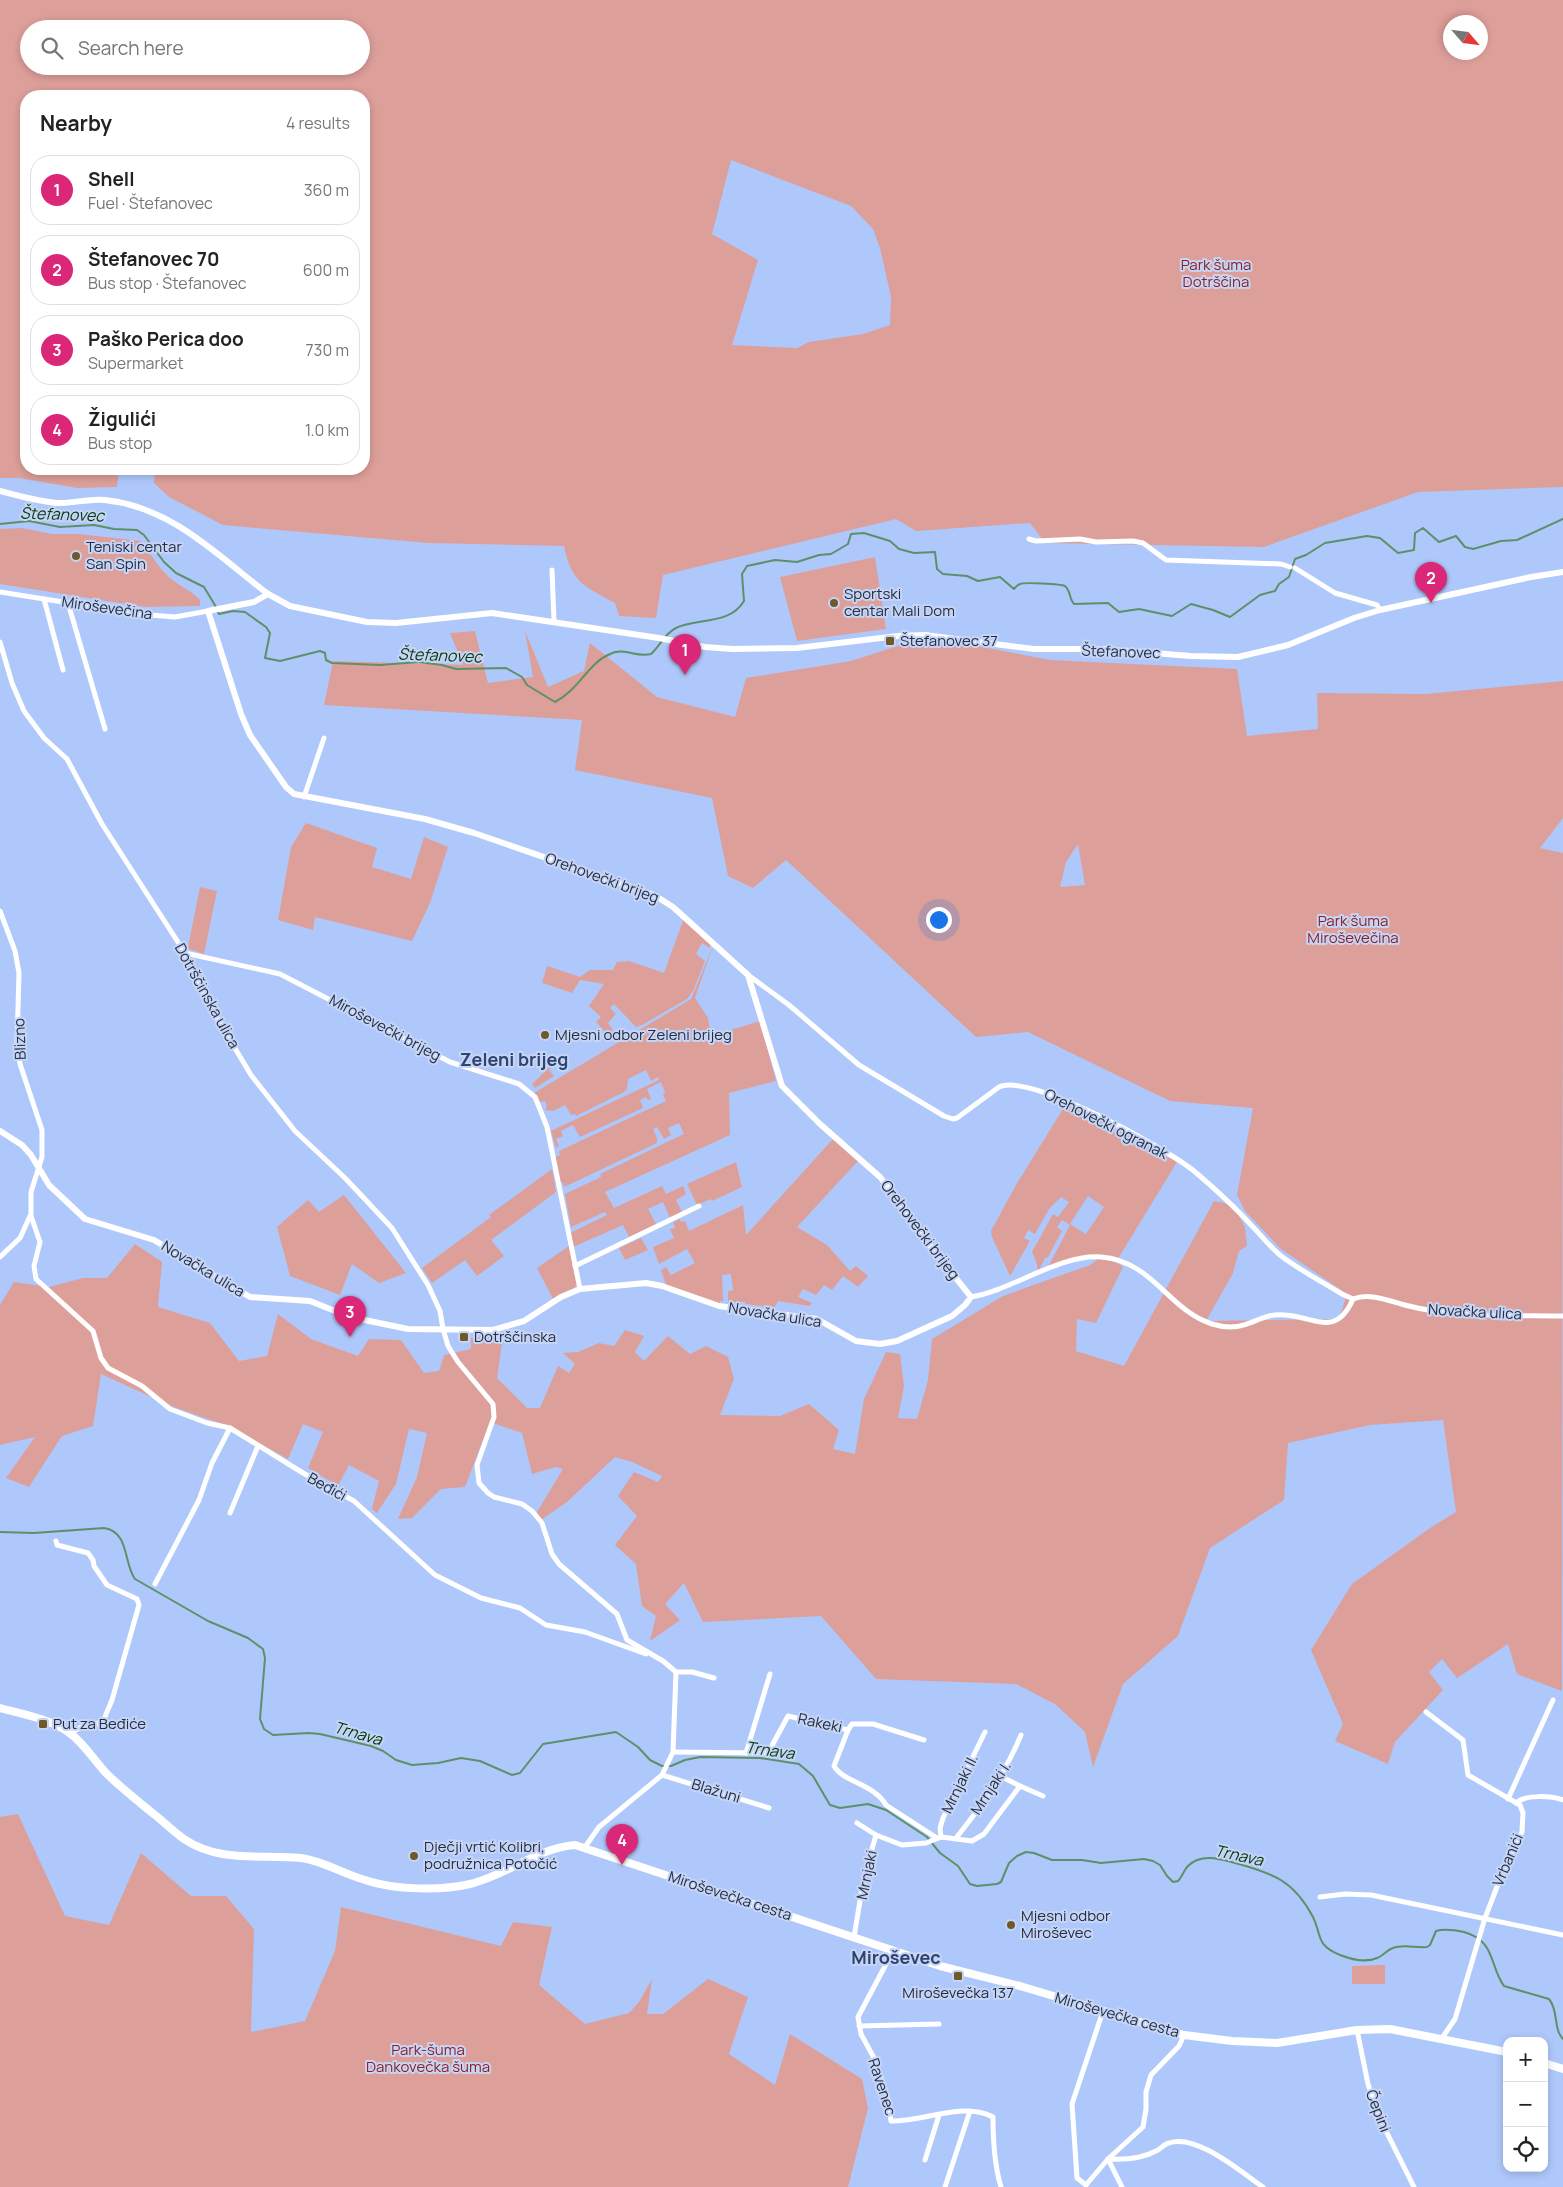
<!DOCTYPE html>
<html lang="en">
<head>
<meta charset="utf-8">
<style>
	body { margin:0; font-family:Manrope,sans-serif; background:#f6f6f6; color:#222 }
	.controls { position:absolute; right:15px; bottom:15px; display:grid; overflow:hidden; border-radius:10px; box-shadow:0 2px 8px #0003 }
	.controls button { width:45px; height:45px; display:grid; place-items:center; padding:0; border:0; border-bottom:1px solid #e0e0e0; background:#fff; color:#222; font:25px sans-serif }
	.compass { position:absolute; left:1443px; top:15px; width:45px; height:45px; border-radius:50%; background:#fff; box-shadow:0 2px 8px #0003; rotate:118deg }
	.you { position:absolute; left:938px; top:919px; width:18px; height:18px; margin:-12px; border:4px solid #fff; border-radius:50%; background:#1a73e8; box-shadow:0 0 0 8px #1a73e833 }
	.badge { display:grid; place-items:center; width:32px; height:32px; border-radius:50%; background:#db2777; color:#fff; font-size:16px; font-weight:700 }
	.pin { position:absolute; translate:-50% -41px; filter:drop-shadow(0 1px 2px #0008) }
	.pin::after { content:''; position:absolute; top:26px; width:18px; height:15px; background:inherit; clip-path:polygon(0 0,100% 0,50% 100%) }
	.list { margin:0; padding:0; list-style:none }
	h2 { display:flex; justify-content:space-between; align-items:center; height:65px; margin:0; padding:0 20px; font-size:21px }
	h2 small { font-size:16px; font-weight:400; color:#767676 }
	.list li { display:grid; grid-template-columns:32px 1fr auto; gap:15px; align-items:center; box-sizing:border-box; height:70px; margin:0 10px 10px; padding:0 10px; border:1px solid #e0e0e0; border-radius:20px }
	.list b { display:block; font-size:19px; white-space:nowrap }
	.list p { margin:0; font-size:16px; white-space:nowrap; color:#767676 }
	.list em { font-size:16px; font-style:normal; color:#767676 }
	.icon { flex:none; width:28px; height:28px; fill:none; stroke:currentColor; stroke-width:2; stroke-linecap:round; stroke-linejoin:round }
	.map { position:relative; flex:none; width:1563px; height:2187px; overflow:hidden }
	.search { position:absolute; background:#fff; box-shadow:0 2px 8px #0003; left:20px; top:20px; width:350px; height:55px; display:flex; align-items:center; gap:12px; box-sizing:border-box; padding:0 18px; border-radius:28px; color:#767676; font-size:19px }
	.panel { position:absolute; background:#fff; box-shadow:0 2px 8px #0003; left:20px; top:90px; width:350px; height:385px; border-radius:20px }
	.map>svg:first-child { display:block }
</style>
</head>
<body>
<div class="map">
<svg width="1563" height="2187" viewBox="0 0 1563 2187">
	<rect width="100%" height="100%" fill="#afc8fc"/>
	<g fill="#dd9f99" fill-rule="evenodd">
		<path d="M0 0H1563V487L1418 492 1264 547 1045 543 1030 523 916 531 896 519 663 575 656 618 619 616 615 603C584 586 571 582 564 546L428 543 223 525 169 497 154 483 155 469H364V96H26V469H119L117 487 77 488 19 478H0ZM1450 22H1480V52H1450ZM29 29H361V66H29ZM731 160 851 206 873 229 880 248 891 297 890 325 863 334 809 342 797 348 732 345 758 260 712 234Z"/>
		<path d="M22 528 52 534H79L141 541C151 554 160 571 174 581 183 588 192 591 200 600V606L145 607 0 584V529Z"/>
		<path d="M875 557 886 629 797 641 780 577Z"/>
		<path d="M475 631 488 683 533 677 525 631 548 687 584 671 590 643 657 697 735 717 746 678 851 661 904 644 972 645 1050 660 1237 669 1247 736 1318 729 1317 693 1426 694 1563 681V818L1540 848 1563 853 1562 1691 1517 1674 1508 1644 1457 1678 1442 1659 1429 1672 1443 1690 1395 1742 1388 1764 1335 1741 1343 1724 1311 1650 1352 1584 1430 1528 1456 1512 1443 1420 1370 1425 1288 1443 1284 1500 1210 1548 1178 1636 1123 1684 1093 1767 1085 1732 1055 1704 1016 1684 876 1679 821 1616 703 1622 684 1583 665 1604 680 1620 650 1641 656 1616 642 1606 636 1564 615 1545 637 1516 618 1496 634 1472 658 1482 662 1476 632 1462 615 1457 567 1502 541 1520 537 1512 563 1469 556 1467 532 1474 522 1433 490 1422 465 1487 441 1489 412 1518 398 1519 417 1477 427 1433 409 1429 396 1484 377 1513 372 1509 379 1481 349 1465 338 1486 308 1468 323 1432 303 1424 288 1459 228 1426 171 1406 101 1374 93 1426 62 1436 29 1487 6 1478 35 1437 0 1445V1305L14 1282 49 1287 83 1278H107L135 1244 162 1262 158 1307 210 1323 239 1361 267 1356 278 1314 311 1339 358 1356 369 1339 401 1340 424 1373 439 1371 444 1355 471 1349V1338L503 1336 497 1378 527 1408H540L558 1366 569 1373 575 1364 563 1353 578 1352 599 1343 614 1346 625 1330 644 1336 635 1352 644 1361 668 1336 690 1354 706 1346 728 1357 734 1379 720 1415 780 1416 809 1404 839 1430 833 1449 855 1454 864 1399 886 1352 900 1354 904 1386 898 1418 917 1419 928 1380 932 1339 1003 1296 1090 1265 1102 1256 1048 1267 1070 1225 1062 1220 1057 1227 1062 1231 1048 1257 1045 1258 1039 1270 1037 1268V1264L1032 1252 1053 1214 1058 1217 1069 1202 1061 1197 1049 1209 1035 1234 1028 1230 1024 1238 1030 1241 1010 1276 992 1237 991 1231 1016 1185 1066 1104 1108 1124 1105 1129 1108 1131 1111 1126 1177 1162 1116 1262 1123 1267 1096 1323 1077 1319 1076 1351 1124 1366 1214 1201 1233 1205 1245 1227 1247 1246 1239 1251 1233 1273 1206 1321 1339 1319 1347 1294 1281 1249 1245 1211 1237 1195 1253 1108 1170 1101 1028 1032 976 1037 786 860 753 888 728 876 712 798 575 770 582 720 324 705 333 661 463 665 450 633ZM1078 844 1085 885 1060 887 1066 862ZM1088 1196 1104 1207 1086 1234 1070 1224Z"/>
		<path d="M306 823 377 848 372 867 411 879 424 837 448 847 430 903 412 941 315 917 313 930 278 920 291 847Z"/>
		<path d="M200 887 217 891 204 954 186 948 188 947Z"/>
		<path d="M684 918 710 942V948L702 943 696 954 705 961 693 991 687 999 642 1025 636 1027 614 1004 610 1008 616 1014 608 1023 617 1036 613 1040 596 1022 601 1017 589 1006 604 984 580 980 572 993 542 983 547 966 580 977 590 970H613L617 962 629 961 664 973Z"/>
		<path d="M713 946 695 998 708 1018 711 1036 760 1021 776 1081 729 1093 730 1135 605 1192 614 1208 662 1186 666 1194 683 1186 686 1194 676 1200 682 1212 670 1218 663 1202 648 1209 656 1224 629 1237 623 1225 573 1247 570 1233 607 1215 605 1212 571 1227 565 1194 599 1178 601 1177 600 1174 684 1134 679 1123 668 1128 671 1135 664 1139 657 1127 653 1129 657 1138V1143L564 1187 563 1182 560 1183 555 1157 560 1155 559 1151 666 1101 663 1094 665 1092 661 1082 647 1089 651 1099 648 1100 646 1097 640 1100 643 1108 580 1137 573 1125 561 1131 563 1136 556 1139 559 1146 556 1148 551 1131 659 1080 658 1077 651 1081 646 1070 628 1079 627 1089 624 1092 576 1116 575 1114 571 1115 565 1105 553 1111 545 1110 547 1106 545 1101 540 1102 534 1093 691 999Z"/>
		<path d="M555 1062 557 1063 549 1070 554 1076 535 1088 532 1084Z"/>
		<path d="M833 1139 858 1161 797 1227 827 1245 850 1271 856 1266 868 1276 858 1287 843 1276 832 1290 824 1285 816 1295 803 1289 798 1297 812 1303 810 1306 778 1301 774 1308 746 1304 745 1302H728V1291L733 1290 731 1274 722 1275 723 1301H720V1304L666 1285 661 1270 666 1267 671 1275 695 1263 687 1249 659 1264 653 1247 674 1238 670 1229 675 1228 673 1222 680 1219 681 1222 685 1221 689 1231 743 1205 746 1235Z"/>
		<path d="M736 1162 742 1187 712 1201 711 1199 697 1205 687 1184Z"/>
		<path d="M552 1169 556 1192 491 1240 504 1256 477 1276 465 1260 432 1283 422 1268 491 1217 489 1215Z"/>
		<path d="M344 1195 406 1273 379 1283 352 1264 340 1295 290 1276 277 1227 308 1200 319 1212Z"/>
		<path d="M641 1238 648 1250 625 1260 619 1248Z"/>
		<path d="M569 1246 577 1284 573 1290 553 1299 537 1268Z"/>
		<path d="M18 1814 65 1916 109 1925 141 1853 191 1896H226L254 1929 251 2032 305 2021 335 1951 341 1907 501 1946 513 1922 552 1927 539 1985 585 2024 629 2013 639 2002 652 1979 647 2014H663L708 1979 748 1997 729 2054 775 2085 790 2034 862 2079 868 2108 848 2187H0V1817Z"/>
		<path d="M1385 1965V1984H1352V1966Z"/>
	</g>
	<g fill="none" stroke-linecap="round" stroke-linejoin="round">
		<g stroke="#5d9068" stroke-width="2">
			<path d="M0 524 29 521 60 527 94 525 114 529 137 530 144 535 164 562 176 573 204 587 216 607"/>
			<path d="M218 612 219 614 233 611 245 612 266 627 270 633 265 658 280 661 320 651 325 653 326 660 332 663 380 665 419 662 442 665 456 669 506 668 522 677 527 685 555 702C579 690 588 663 610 654 625 647 636 658 651 654 661 645 664 634 676 628 697 618 730 625 744 601L742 574 747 566 775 560 797 562 819 555 831 554 848 544 851 534 864 533 890 541 899 549 914 553 935 552 937 569 943 574 967 576 978 581 1000 577 1014 589C1016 587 1017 585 1020 584 1024 582 1061 584 1065 586 1071 591 1069 599 1074 604L1108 603 1119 612 1139 609 1172 616 1191 604 1213 610 1230 617 1260 595 1275 591 1279 584 1289 577 1295 559 1306 555 1325 543 1367 536 1380 538 1398 553 1414 550 1415 533 1423 528 1439 542 1456 536 1465 547 1473 549 1501 541 1517 540 1563 519"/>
			<path d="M0 1532 34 1533 104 1528C130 1532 123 1563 135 1579L208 1621 248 1638 263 1649 265 1658 260 1719 264 1729 273 1735 309 1733 320 1734 371 1746 383 1751 396 1760 412 1765 438 1763 461 1758 480 1761 512 1775 520 1773 543 1744 616 1732 638 1747 650 1760 662 1766H671L685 1760 700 1757 760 1758 799 1764 813 1776 830 1805 840 1808 868 1804 886 1810 927 1837 940 1853 958 1866 970 1884 977 1886 997 1884 1001 1882 1009 1863 1017 1856 1026 1852 1034 1853 1052 1860H1082L1101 1863 1144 1859 1153 1861 1160 1865 1167 1876 1173 1882 1178 1881C1182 1877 1184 1870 1188 1866 1202 1852 1223 1860 1239 1864 1274 1874 1294 1881 1313 1917 1322 1935 1315 1945 1340 1955 1350 1959 1366 1963 1377 1958 1383 1956 1387 1950 1393 1948 1402 1944 1416 1948 1427 1947L1430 1945 1436 1931C1445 1928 1455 1930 1464 1932 1496 1941 1489 1965 1504 1986L1549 1999C1559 2011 1553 2029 1563 2039"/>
		</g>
		<g stroke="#fff" stroke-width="5">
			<path d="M1029 539 1036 541 1080 539 1096 542 1133 541 1143 543 1166 560 1281 564 1290 567"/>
			<path d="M1295 568 1335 593 1377 605 1380 610"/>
			<path d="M552 570 554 621"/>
			<path d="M0 592 138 614 175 617 208 611"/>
			<path d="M44 599 63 670"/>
			<path d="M68 603 105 729"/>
			<path d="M0 642 12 683 24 711 44 738 67 759 102 824 185 953 208 1003 251 1075 295 1131 345 1178 392 1228 428 1285 440 1311 443 1329 448 1346 458 1362 493 1404 494 1417 477 1465 479 1483 488 1493 494 1497 522 1504 532 1511 542 1523 552 1554 559 1564 617 1614 627 1640 663 1661 676 1672"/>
			<path d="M304 797 324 738"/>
			<path d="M0 911 15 951 19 973 17 1044 20 1064 42 1130V1157L31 1192V1216L40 1242 34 1266 36 1279 93 1331 101 1358 108 1368 142 1386 170 1409 207 1423 230 1428 303 1473 354 1501 435 1575 481 1598 520 1608 546 1625 585 1632 646 1654"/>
			<path d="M185 953 280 974 450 1062 519 1084 535 1097 547 1127 580 1289"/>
			<path d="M748 975 789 1005 859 1065 944 1116 953 1119 957 1118 999 1087C1029 1072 1167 1149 1194 1171 1214 1188 1234 1206 1252 1226 1262 1236 1270 1247 1281 1256 1300 1270 1322 1282 1342 1294L1353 1299"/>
			<path d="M0 1257 20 1238 30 1216"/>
			<path d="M575 1266 699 1206"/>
			<path d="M971 1297C1013 1290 1059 1254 1101 1257 1153 1261 1168 1310 1212 1324 1248 1335 1256 1312 1285 1315 1315 1317 1336 1338 1353 1299 1371 1292 1392 1302 1409 1306 1453 1318 1516 1315 1563 1316"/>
			<path d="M230 1513 258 1446"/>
			<path d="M56 1541 57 1545 88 1553 93 1560 94 1566 107 1585 137 1599 139 1605 112 1700 104 1719 97 1724 83 1726 70 1733"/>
			<path d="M155 1584 199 1500 212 1463 230 1428"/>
			<path d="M676 1672H692L714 1678"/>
			<path d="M1426 1712 1463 1740 1468 1775 1520 1805 1523 1813 1522 1832 1505 1866 1485 1918 1455 2019 1442 2038"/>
			<path d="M848 1730 834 1766C843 1782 874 1784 886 1805L937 1838"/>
			<path d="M673 1752 768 1753 788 1716 848 1730 852 1724H873L924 1740"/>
			<path d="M746 1753 770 1674"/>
			<path d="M662 1775 769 1808"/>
			<path d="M1002 1777 1020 1786"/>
			<path d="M1508 1799 1553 1700"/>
			<path d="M1516 1803C1526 1794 1551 1796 1563 1800"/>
			<path d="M857 1823 876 1835 902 1845 926 1843 941 1837 972 1841 984 1834 1020 1786 1043 1796"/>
			<path d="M941 1837 940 1828 943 1818 985 1732"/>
			<path d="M956 1838C983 1804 1004 1776 1021 1735"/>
			<path d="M585 1847 599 1827 662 1775 673 1752 676 1672"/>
			<path d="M1320 1897 1345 1894 1371 1895 1563 1935"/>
			<path d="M854 1937 864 1877 876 1835"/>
			<path d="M893 1951 858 2017 861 2034 874 2058 887 2095 891 2121C924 2122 963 2101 993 2117 993 2141 994 2164 1001 2187"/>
			<path d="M859 2026 939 2024"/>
			<path d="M1357 2030 1368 2084 1379 2117 1414 2187"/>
			<path d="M1108 2159C1125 2160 1141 2159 1156 2151 1161 2149 1164 2144 1169 2143 1196 2133 1241 2172 1263 2187"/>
			<path d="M1108 2159 1122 2187"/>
			<path d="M925 2160 939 2115"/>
			<path d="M1086 2185 1108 2159 1143 2127 1146 2109V2092L1151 2075 1179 2046 1184 2035"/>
			<path d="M1086 2185 1077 2178 1072 2104 1103 2011"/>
			<path d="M945 2187 970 2111"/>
		</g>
		<g stroke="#fff" stroke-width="6">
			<path d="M0 491C18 496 37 501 56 503 72 504 89 498 105 500 172 507 218 556 268 594L290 606 367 622 396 623 492 613 659 638 705 647 732 649 797 648 898 636 925 635 1034 649H1103L1191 656 1238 657 1288 645 1354 618 1380 610 1531 577 1563 572"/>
			<path d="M0 1131 22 1145 31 1155 49 1185 85 1219 154 1240 250 1297 310 1301 350 1317 408 1329 493 1330 524 1321 561 1297 580 1289 646 1283 662 1286 719 1306 817 1319 856 1341 880 1344 897 1341 952 1316 965 1305 971 1297 912 1223 900 1202 880 1177 820 1124 782 1086 748 975 673 907 654 895 474 833 425 819 294 794 286 787 250 735 241 714 208 611 254 602 268 594"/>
		</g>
		<g stroke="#fff" stroke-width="8">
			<path d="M0 1708C23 1714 51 1719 71 1734 85 1745 94 1760 106 1773 121 1788 138 1801 155 1815 165 1823 174 1832 184 1839 219 1863 261 1854 301 1858 324 1861 343 1874 365 1880 394 1890 440 1891 470 1884 507 1875 538 1848 575 1845L940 1966 1020 1986 1184 2035 1232 2041 1277 2043 1357 2030 1390 2029 1507 2052"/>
			<path d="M1544 2063 1563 2069"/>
		</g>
	</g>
	<g fill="#6f5929" stroke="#c6d5f5" stroke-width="2">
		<circle cx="76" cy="556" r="5"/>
		<circle cx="834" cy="603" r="5"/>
		<rect x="885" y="636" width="10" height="10" rx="2.5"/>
		<circle cx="545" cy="1035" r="5"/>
		<rect x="459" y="1332" width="10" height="10" rx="2.5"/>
		<rect x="38" y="1719" width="10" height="10" rx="2.5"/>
		<circle cx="414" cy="1856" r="5"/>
		<circle cx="1011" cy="1925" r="5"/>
		<rect x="953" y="1971" width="10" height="10" rx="2.5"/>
	</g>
	<g text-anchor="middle" stroke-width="4" stroke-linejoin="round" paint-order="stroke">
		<g font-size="15" fill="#8b1c1f" stroke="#c6d5f5">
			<text x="1216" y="270">Park šuma<tspan x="1216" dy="17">Dotrščina</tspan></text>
			<text x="1353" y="926">Park šuma<tspan x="1353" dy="17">Miroševečina</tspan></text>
			<text x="428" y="2055">Park-šuma<tspan x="428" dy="17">Dankovečka šuma</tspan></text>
		</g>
		<g font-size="15" fill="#242d42" stroke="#c6d5f5" text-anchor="start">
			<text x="86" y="552">Teniski centar<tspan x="86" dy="17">San Spin</tspan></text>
			<text x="844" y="599">Sportski<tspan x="844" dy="17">centar Mali Dom</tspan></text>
			<text x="900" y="646">Štefanovec 37</text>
			<text x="555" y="1040">Mjesni odbor Zeleni brijeg</text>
			<text x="474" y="1342">Dotrščinska</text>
			<text x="53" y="1729">Put za Beđiće</text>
			<text x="424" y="1852">Dječji vrtić Kolibri,<tspan x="424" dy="17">podružnica Potočić</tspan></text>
			<text x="1021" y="1921">Mjesni odbor<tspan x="1021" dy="17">Miroševec</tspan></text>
			<text x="958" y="1998" text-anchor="middle">Miroševečka 137</text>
		</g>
		<g font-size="15" fill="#242d42" stroke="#c6d5f5">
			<text transform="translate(107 608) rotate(8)" y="5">Miroševečina</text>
			<text transform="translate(1121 652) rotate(2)" y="5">Štefanovec</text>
			<text transform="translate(602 878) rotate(20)" y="5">Orehovečki brijeg</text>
			<text transform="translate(207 996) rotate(61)" y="5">Dotrščinska ulica</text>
			<text transform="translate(385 1028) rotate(28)" y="5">Miroševečki brijeg</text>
			<text transform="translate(20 1039) rotate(-92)" y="5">Blizno</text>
			<text transform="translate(1106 1124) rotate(27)" y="5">Orehovečki ogranak</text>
			<text transform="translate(920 1230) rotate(53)" y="5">Orehovečki brijeg</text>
			<text transform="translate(203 1269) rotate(31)" y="5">Novačka ulica</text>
			<text transform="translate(1475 1312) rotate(3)" y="5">Novačka ulica</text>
			<text transform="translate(775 1315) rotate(9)" y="5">Novačka ulica</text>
			<text transform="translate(327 1487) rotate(29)" y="5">Beđići</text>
			<text transform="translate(820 1723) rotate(12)" y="5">Rakeki</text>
			<text transform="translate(960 1784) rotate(-64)" y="5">Mrnjaki II.</text>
			<text transform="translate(991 1788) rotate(-57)" y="5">Mrnjaki I.</text>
			<text transform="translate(716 1791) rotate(17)" y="5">Blažuni</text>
			<text transform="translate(1508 1860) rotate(-67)" y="5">Vrbanići</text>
			<text transform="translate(867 1875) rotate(-78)" y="5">Mrnjaki</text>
			<text transform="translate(730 1896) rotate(18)" y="5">Miroševečka cesta</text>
			<text transform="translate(1117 2015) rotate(16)" y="5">Miroševečka cesta</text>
			<text transform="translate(882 2087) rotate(72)" y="5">Ravenec</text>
			<text transform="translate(1378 2111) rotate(69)" y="5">Čepini</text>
		</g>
		<g font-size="16" font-style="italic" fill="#06390e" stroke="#c6d5f5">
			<text transform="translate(62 514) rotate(2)" y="6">Štefanovec</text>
			<text transform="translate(440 655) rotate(2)" y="6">Štefanovec</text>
			<text transform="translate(358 1733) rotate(16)" y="6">Trnava</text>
			<text transform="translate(770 1750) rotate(8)" y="6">Trnava</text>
			<text transform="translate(1239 1855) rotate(12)" y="6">Trnava</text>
		</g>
		<g font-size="18" font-weight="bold" fill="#30436f" stroke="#c6d5f5">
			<text x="514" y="1066">Zeleni brijeg</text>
			<text x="896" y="1964">Miroševec</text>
		</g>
	</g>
</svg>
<div class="controls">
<button>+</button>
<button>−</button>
<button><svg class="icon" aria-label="locate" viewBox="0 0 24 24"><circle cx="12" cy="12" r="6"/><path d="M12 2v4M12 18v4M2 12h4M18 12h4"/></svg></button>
</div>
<svg class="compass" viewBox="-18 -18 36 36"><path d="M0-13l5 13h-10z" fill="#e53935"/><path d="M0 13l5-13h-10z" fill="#767676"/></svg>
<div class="you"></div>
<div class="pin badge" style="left:685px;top:675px">1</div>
<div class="pin badge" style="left:1431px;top:603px">2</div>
<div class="pin badge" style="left:350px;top:1337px">3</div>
<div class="pin badge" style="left:622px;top:1865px">4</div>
<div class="search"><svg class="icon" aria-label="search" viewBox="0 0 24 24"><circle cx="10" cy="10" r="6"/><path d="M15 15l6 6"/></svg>Search here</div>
<section class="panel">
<h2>Nearby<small>4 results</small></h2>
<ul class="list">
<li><span class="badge">1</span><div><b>Shell</b><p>Fuel · Štefanovec</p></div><em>360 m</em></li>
<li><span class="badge">2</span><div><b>Štefanovec 70</b><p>Bus stop · Štefanovec</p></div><em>600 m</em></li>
<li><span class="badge">3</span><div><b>Paško Perica doo</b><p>Supermarket</p></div><em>730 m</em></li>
<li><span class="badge">4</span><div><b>Žigulići</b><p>Bus stop</p></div><em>1.0 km</em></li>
</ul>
</section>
</div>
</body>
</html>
